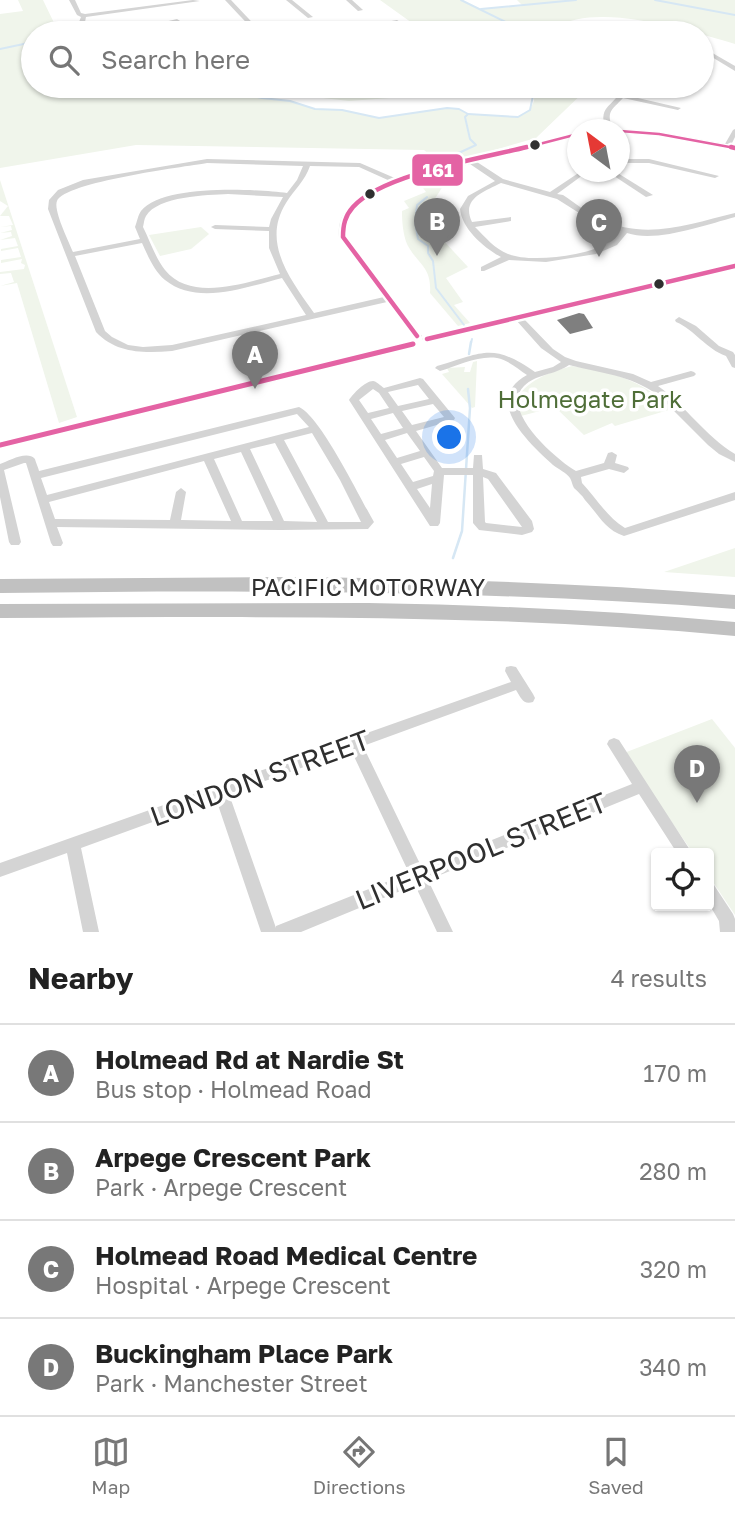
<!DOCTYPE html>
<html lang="en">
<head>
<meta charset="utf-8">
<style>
	body { margin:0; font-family:"Golos Text",sans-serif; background:#f2f2f2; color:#222 }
	.controls { position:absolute; right:21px; bottom:21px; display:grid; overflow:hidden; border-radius:7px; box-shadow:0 2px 5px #0004 }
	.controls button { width:63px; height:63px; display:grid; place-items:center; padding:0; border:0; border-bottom:2px solid #e0e0e0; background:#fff; color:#222; font:35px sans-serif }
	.compass { position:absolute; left:567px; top:119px; width:63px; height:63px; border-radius:50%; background:#fff; box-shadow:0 2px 5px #0004; rotate:328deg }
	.you { position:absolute; left:450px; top:438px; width:24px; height:24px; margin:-18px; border:5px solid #fff; border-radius:50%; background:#1a73e8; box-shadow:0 0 0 10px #1a73e833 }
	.badge { display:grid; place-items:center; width:46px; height:46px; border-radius:50%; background:#787878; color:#fff; font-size:23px; font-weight:700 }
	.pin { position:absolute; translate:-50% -58px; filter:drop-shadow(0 2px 4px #0008) }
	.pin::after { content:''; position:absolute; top:37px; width:24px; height:21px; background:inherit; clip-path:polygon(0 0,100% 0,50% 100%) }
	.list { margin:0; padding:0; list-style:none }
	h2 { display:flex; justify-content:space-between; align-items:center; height:91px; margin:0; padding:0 28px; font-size:30px }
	h2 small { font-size:23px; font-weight:400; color:#767676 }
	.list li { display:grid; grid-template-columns:46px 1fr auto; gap:21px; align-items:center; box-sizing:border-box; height:98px; padding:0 28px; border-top:2px solid #e0e0e0 }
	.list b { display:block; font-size:26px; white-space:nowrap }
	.list p { margin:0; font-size:23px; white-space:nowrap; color:#767676 }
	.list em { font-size:23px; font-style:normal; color:#767676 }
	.icon { flex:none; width:38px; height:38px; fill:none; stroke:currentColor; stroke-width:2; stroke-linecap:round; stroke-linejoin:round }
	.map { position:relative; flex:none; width:735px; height:932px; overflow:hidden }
	.search { position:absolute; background:#fff; box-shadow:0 2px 5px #0004; left:21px; right:21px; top:21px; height:77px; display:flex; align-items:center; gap:18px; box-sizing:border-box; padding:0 24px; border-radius:38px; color:#767676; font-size:26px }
	.sheet { height:483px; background:#fff }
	nav { display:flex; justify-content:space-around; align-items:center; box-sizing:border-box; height:98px; border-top:2px solid #e0e0e0; background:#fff; font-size:19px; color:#767676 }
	nav a { display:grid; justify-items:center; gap:4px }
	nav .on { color:#787878 }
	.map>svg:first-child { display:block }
</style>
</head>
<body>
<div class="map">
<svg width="735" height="932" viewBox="0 0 735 932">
	<rect width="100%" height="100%" fill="#fff"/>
	<g fill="#f0f5eb">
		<path d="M18 0H43L56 27 80 24 90 29 139 33H33V86H211L262 98 290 101 315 109 342 110 379 118 447 108 459 109 468 114 518 117 530 110 534 101 535 86H590L536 138 442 165 424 150 136 145 0 168V14L23 11Z"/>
		<path d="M380 0H461L481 9 523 6 517 0H735V44C689 31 599 1 554 28L553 33H426Z"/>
		<path d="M312 86H439L430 95 349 101 323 98Z"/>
		<path d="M447 173 450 175 429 208 428 224 468 267 446 278 463 302 454 305 470 323 458 326 430 293C432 266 417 264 407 244 403 234 402 222 402 211L409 208 404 201 426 192 418 181Z"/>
		<path d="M0 180 77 417 59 423 17 283 0 286 14 282 11 273 0 274V272L24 269 25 265 21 263 22 259 1 263V260L21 257 18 248 1 251V249L18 246 15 238 0 240 12 236 11 232 0 233 12 230 11 226 0 227 13 225 9 216H0L8 206 0 201Z"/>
		<path d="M201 227 209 234 191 249 160 256 149 235Z"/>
		<path d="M477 361 475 407 472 408 442 374 449 372 447 368 465 367 464 372H470L473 362Z"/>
		<path d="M572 366C613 372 642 380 672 409L615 426 612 423 584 435 555 407 521 416 515 402C525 381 549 372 572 366Z"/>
		<path d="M735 548V577L664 572Z"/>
		<path d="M712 719 735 748V915L709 876V853H693L624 753Z"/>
	</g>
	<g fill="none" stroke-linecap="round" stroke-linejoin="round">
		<g stroke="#d6e7f4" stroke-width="2">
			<path d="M461 0 512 25 513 33"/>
			<path d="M655 0 735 15"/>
			<path d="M481 9 576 0"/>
			<path d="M0 49 33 42"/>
			<path d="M211 86 262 98 290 101 315 109 342 110 379 118 447 108 459 109 468 114 518 117 530 110 535 86"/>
			<path d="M450 157 476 145 470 139 465 117 468 114"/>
			<path d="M427 197 417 205 415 222 418 239 428 246V253L433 261 436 288 464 325"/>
			<path d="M471 343 472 339"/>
		</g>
		<g stroke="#d6e7f4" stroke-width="2.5">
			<path d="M469 354 471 342"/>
			<path d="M453 558 462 531 470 408 468 389"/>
		</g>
	</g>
	<path fill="#7f7f7f" d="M579 313 584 314 593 328 570 334 557 320Z"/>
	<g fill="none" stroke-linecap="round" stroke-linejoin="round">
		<g fill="#d4d4d4" fill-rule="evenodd">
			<path d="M69 0H75L81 13 85 14 193 0 200 1 86 17 85 22 89 25 139 28 177 19 180 21 143 31 146 33 138 32 85 28 79 22 81 17 77 15Z"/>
			<path d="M225 0H231L262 33H256Z"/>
			<path d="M286 0H292L313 17 308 18Z"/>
			<path d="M346 0H352L363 10 358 11Z"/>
			<path d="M397 20 400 22 399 23 338 33H326Z"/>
			<path d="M609 27 653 31 656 33 609 31 587 33Z"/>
			<path d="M702 47 735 66V71L702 51Z"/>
			<path d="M306 86H312L318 90H348L351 92 348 94H316Z"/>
			<path d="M621 86H627L625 95 681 108 678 110 623 98C611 111 606 111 613 130H606C596 103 618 107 621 86Z"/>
			<path d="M620 129 659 132 725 144 733 130 735 129V137L731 145 735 146V150L659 136 620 133V130H618Z"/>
			<path d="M578 132V136L477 162 503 179 550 192 580 172H587L557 194 563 195C575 203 587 213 600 219 646 241 689 224 735 213V217C705 225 656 243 627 233L617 245 596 254 546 262 509 260 484 271H481V267L501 257C484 248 462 229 460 209L468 196 495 181 470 164C433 174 342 186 347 237L422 336 417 339 414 338 387 302 172 351C144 353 117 354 96 332L48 209 49 200 58 190 83 180 207 159 360 163 397 179ZM207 163 303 166 297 180 287 193C254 189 163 184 141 211 138 215 137 222 135 227L140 239 73 252C69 242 53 210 57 201 65 182 183 167 207 163ZM310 166 359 167 390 181C365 191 336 206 339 237L384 297 314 313C291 280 261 243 286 203 294 190 305 181 310 166ZM501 183 557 199 595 223 620 231C615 237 611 242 604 245 582 256 531 263 508 254 495 249 485 237 475 227L511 221V217L472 222C461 199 483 192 501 183ZM228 194 283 197 271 219 269 227 215 225 211 227 215 229 269 231V248L280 274C246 282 192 303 165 270 155 257 150 241 143 227 144 223 144 219 146 216 158 196 207 195 228 194ZM142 243C148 256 154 271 165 280 197 306 247 287 282 278L306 315 172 345 143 347 128 345 112 337 105 331 75 256Z"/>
			<path d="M620 159H649L719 176 715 178 649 163H620Z"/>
			<path d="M608 172H616L653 195 646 197Z"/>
			<path d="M735 264V268L524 319 553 349 565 357 576 361 633 374 651 382 691 371 694 372 696 374 694 376 658 386C686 406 705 436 735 454V462L719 454 708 445 658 395C628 374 603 374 569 365 555 375 536 374 524 386 499 410 557 460 576 471L604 463 608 453 612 452 617 455 615 463 628 467 629 469 624 473 609 469 581 477 582 483C596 498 607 517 625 528L735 492V500L624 536C605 530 598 514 585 500 582 495 578 492 574 488 572 485 572 481 570 478 567 473 558 469 553 465 530 444 481 400 527 375 518 369 508 360 497 358 479 355 457 366 440 371L435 368 437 366C483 353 492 342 535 372L553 367 561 362 541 348 516 320 427 342 422 339 427 336Z"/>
			<path d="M679 317 696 326 719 346 733 352 735 355V368L732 367 726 356C706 349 695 330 676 322L675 320Z"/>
			<path d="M413 341 418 344 416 346 0 448V442Z"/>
			<path d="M420 378 423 379 455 418 454 420 416 431 442 468H473L474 455H482L483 469 496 473 532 521 534 529 532 532 522 535 479 530 473 523V475H444L440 523 438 526H430L349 400C353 394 365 381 373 381 376 381 381 386 384 388ZM418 385 429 399 398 406 388 392ZM373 389 379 393 389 408 368 413 359 400ZM433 404 444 417 412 425 402 411ZM393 413 403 428 381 434 371 419ZM407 433 420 451 397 458 385 440ZM424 457 434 471 433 476 413 482 401 464ZM483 477 488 479 522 527 486 523 485 522ZM432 484 430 508 417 489Z"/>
			<path d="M299 407C321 417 360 498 374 522L368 529 281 530 57 527 63 543 61 546H53L51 543 26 463H24L4 470 21 542 19 545H11L9 542 0 497V464C9 461 27 450 35 459 35 460 39 470 39 471ZM297 414 309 427 47 495 41 478ZM312 433 340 480 361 522H328L284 440ZM275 443 317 522 284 521 250 449ZM241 452 273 521H242L214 459ZM204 461 231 521 181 520 186 492 181 488 176 492 170 520 55 519 49 502Z"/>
			<path d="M511 666 516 667 533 694 535 698 533 702C523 705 521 698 516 690L363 746 422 868 632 784 607 744 609 740 614 738 619 740 692 853H677L639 794 428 880 453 932H437L415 885 301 932H261L216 799 81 848 99 932H83L67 853 0 877V863L511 682 505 671 506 667ZM351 750 409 873 276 926V928L229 794Z"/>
			<path d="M709 883 714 885 733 914 735 919V932H720L719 921 709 904Z"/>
		</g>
		<g fill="#c1c1c1" fill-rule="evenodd">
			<path d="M276 577C429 578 582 583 735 595V609C490 590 245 590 0 593V579Z"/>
			<path d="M368 603C491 605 613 611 735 622V636C490 613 246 617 0 618V604Z"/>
		</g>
		<defs>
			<g id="bus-1-far2">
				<path d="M620 131 659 134 735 148"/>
				<path d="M520 149 578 134"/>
			</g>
			<g id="bus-1-far1">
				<path d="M731 147 735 148"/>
				<path d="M417 336 343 237C343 225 345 216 353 207 382 174 483 158 527 147"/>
				<path d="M427 339 735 266"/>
			</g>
			<path id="bus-1" d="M0 445 413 344"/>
		</defs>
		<use href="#bus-1-far2" stroke="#fff" stroke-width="5"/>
		<use href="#bus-1-far1" stroke="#fff" stroke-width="9"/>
		<use href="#bus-1" stroke="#fff" stroke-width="10"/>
		<use href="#bus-1-far2" stroke="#e463a4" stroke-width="2.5"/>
		<use href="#bus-1-far1" stroke="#e463a4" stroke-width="4.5"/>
		<use href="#bus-1" stroke="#e463a4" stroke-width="5"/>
	</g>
	<g fill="#2f2f2f" stroke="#fff" stroke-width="2.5">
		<circle cx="535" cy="145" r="6"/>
		<circle cx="370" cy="194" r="6"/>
		<circle cx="659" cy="284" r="6"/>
	</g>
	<g text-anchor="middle" stroke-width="7" stroke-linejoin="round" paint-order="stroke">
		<g font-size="24" fill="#4f6e38" stroke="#fff">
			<text x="590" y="408">Holmegate Park</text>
		</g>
		<g font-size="24" fill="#2f2f2f" stroke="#fff">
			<text x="368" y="596">PACIFIC MOTORWAY</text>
		</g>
		<g font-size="28" fill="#2f2f2f" stroke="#fff">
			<text transform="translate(260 778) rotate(-20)" y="10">LONDON STREET</text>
			<text transform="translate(481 851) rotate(-22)" y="10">LIVERPOOL STREET</text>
		</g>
	</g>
	<rect stroke="#fff" stroke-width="2.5" x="411" y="153" width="53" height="34" rx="7" fill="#e463a4"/>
	<g font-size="19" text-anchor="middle" font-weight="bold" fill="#fff">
		<text x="438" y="177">161</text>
	</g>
</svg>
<div class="controls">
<button><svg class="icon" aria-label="locate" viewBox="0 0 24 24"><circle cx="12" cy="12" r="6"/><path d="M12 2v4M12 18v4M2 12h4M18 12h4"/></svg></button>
</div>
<svg class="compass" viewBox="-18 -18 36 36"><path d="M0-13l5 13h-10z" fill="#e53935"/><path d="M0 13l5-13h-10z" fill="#767676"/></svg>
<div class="you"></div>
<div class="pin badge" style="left:255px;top:389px">A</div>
<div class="pin badge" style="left:437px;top:256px">B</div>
<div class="pin badge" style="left:599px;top:257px">C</div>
<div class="pin badge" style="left:697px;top:803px">D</div>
<div class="search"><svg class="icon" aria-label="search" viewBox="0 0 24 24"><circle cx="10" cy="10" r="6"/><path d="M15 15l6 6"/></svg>Search here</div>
</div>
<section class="sheet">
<h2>Nearby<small>4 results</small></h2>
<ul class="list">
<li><span class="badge">A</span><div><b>Holmead Rd at Nardie St</b><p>Bus stop · Holmead Road</p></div><em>170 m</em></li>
<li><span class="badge">B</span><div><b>Arpege Crescent Park</b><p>Park · Arpege Crescent</p></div><em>280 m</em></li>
<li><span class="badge">C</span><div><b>Holmead Road Medical Centre</b><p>Hospital · Arpege Crescent</p></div><em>320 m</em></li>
<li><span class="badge">D</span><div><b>Buckingham Place Park</b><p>Park · Manchester Street</p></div><em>340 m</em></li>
</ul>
</section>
<nav>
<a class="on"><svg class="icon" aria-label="map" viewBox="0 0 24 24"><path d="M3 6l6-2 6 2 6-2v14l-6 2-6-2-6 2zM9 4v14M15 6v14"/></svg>Map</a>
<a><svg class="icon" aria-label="directions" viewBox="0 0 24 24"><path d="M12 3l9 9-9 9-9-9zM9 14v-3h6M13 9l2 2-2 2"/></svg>Directions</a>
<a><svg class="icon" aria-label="saved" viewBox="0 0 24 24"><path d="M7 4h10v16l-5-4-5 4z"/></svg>Saved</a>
</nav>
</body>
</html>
